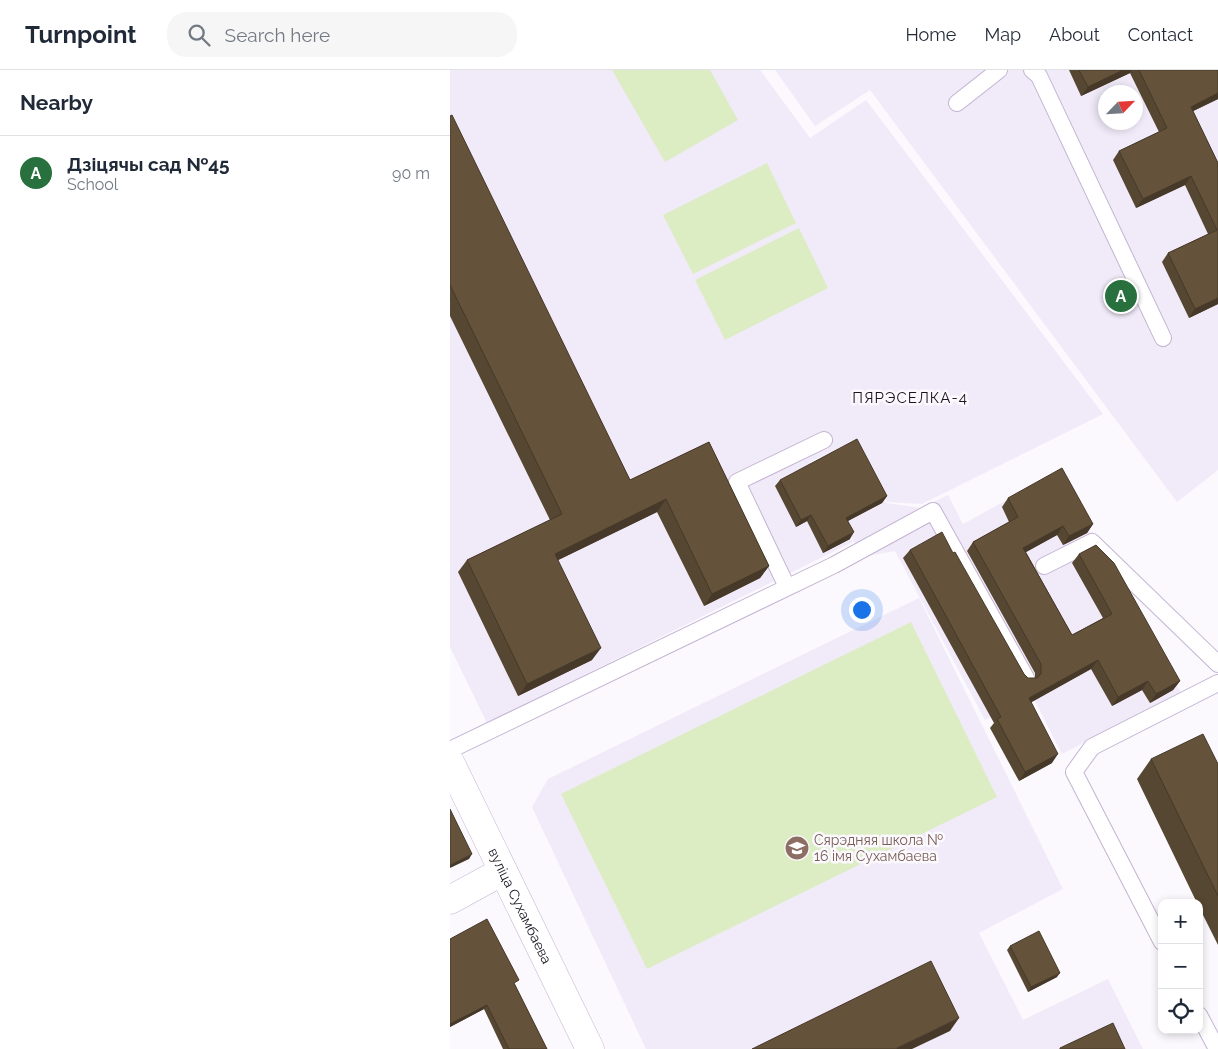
<!DOCTYPE html>
<html lang="en">
<head>
<meta charset="utf-8">
<style>
	body { margin:0; font-family:Raleway,sans-serif; background:#f6f6f7; color:#1f2937 }
	.controls { position:absolute; right:15px; bottom:15px; display:grid; overflow:hidden; border-radius:10px; box-shadow:0 2px 8px #0003 }
	.controls button { width:45px; height:45px; display:grid; place-items:center; padding:0; border:0; border-bottom:1px solid #e0e1e3; background:#fff; color:#1f2937; font:25px sans-serif }
	.compass { position:absolute; left:648px; top:15px; width:45px; height:45px; border-radius:50%; background:#fff; box-shadow:0 2px 8px #0003; rotate:65deg }
	.you { position:absolute; left:411px; top:539px; width:18px; height:18px; margin:-12px; border:4px solid #fff; border-radius:50%; background:#1a73e8; box-shadow:0 0 0 8px #1a73e833 }
	.badge { display:grid; place-items:center; width:32px; height:32px; border-radius:50%; background:#28703d; color:#fff; font-size:16px; font-weight:700 }
	.pin { position:absolute; translate:-50% -50%; border:2px solid #fff; box-shadow:0 1px 5px #0006 }
	.list { margin:0; padding:0; list-style:none }
	h2 { display:flex; justify-content:space-between; align-items:center; height:65px; margin:0; padding:0 20px; font-size:21px }
	h2 small { font-size:16px; font-weight:400; color:#747a83 }
	.list li { display:grid; grid-template-columns:32px 1fr auto; gap:15px; align-items:center; box-sizing:border-box; height:75px; padding:0 20px; border-top:1px solid #e0e1e3 }
	.list b { display:block; font-size:19px; white-space:nowrap }
	.list p { margin:0; font-size:16px; white-space:nowrap; color:#747a83 }
	.list em { font-size:16px; font-style:normal; color:#747a83 }
	.icon { flex:none; width:28px; height:28px; fill:none; stroke:currentColor; stroke-width:2; stroke-linecap:round; stroke-linejoin:round }
	.map { position:relative; flex:none; width:768px; height:979px; overflow:hidden }
	header { display:flex; align-items:center; gap:30px; box-sizing:border-box; height:70px; padding:0 25px; background:#fff; border-bottom:1px solid #e0e1e3 }
	header strong { font-size:24px }
	nav { display:flex; gap:28px; margin-inline-start:auto; font-size:18px }
	.search { width:350px; height:45px; background:#f6f6f7; display:flex; align-items:center; gap:12px; box-sizing:border-box; padding:0 18px; border-radius:20px; color:#747a83; font-size:19px }
	main { display:flex }
	aside { flex:1; background:#fff }
	.map>svg:first-child { display:block }
</style>
</head>
<body>
<header>
<strong>Turnpoint</strong>
<div class="search"><svg class="icon" aria-label="search" viewBox="0 0 24 24"><circle cx="10" cy="10" r="6"/><path d="M15 15l6 6"/></svg>Search here</div>
<nav><a>Home</a><a>Map</a><a>About</a><a>Contact</a></nav>
</header>
<main>
<aside>
<h2>Nearby<small></small></h2>
<ul class="list">
<li><span class="badge">A</span><div><b>Дзіцячы сад №45</b><p>School</p></div><em>90 m</em></li>
</ul>
</aside>
<div class="map">
<svg width="768" height="979" viewBox="0 0 768 979">
	<rect width="100%" height="100%" fill="#fbf8fe"/>
	<g fill="#f1eaf9" fill-rule="evenodd">
		<path d="M0 0H310L360 68 416 30 653 344 472 434 437 432 405 370 360 392 403 472 37 653 0 577Z"/>
		<path d="M325 0H768V400L727 432 420 20 365 56ZM656 22H686V52H656Z"/>
		<path d="M405 373 436 433 471 438 498 425 513 454 606 403 731 622 612 684 582 625 535 650 445 481 412 487 362 393Z"/>
		<path d="M469 528 613 819 529 863 573 950 658 909 693 979H196L82 737 98 709Z"/>
	</g>
	<g fill="#dcedc4">
		<path d="M162 0H260L288 50 215 92Z"/>
		<path d="M317 93 346 153 243 204 213 145Z"/>
		<path d="M349 158 378 218 275 270 245 210Z"/>
		<path d="M461 552 547 727 197 899 111 724Z"/>
	</g>
	<g fill="none" stroke-linecap="round" stroke-linejoin="round">
		<defs>
			<g id="service">
				<path d="M582 0 589 6 713 268"/>
				<path d="M507 33 549 0"/>
				<path d="M594 496 642 472 768 594"/>
				<path d="M337 517 287 412 374 370"/>
				<path d="M0 680 384 495 483 441 576 608"/>
				<path d="M712 872 624 702 642 677 768 613"/>
				<path d="M749 945 767 979"/>
			</g>
			<g id="minor">
				<path id="s1" d="M0 692 140 979"/>
				<path d="M0 830 53 801"/>
			</g>
		</defs>
		<use href="#service" stroke="#c3b4d2" stroke-width="18"/>
		<use href="#minor" stroke="#c3b4d2" stroke-width="29"/>
		<use href="#service" stroke="#fff" stroke-width="16"/>
		<use href="#minor" stroke="#fff" stroke-width="28"/>
	</g>
	<g fill="#564732">
		<path d="M619 0H768V29L743 41 768 93V234L739 248 712 192 718 183 758 164 735 115 686 138 663 90 669 81 709 62 680 3 631 26Z"/>
		<path d="M0 46 180 410 259 372 319 496 310 508 254 536 207 442 108 490 142 590 68 626 8 502 17 490 100 450 0 246Z"/>
		<path d="M330 410 437 426 432 433 398 451 400 469 373 483 357 451 346 457 325 416Z"/>
		<path d="M558 428 643 454 637 463 613 475 607 465 576 482 622 565 653 548 622 493 629 484 730 611 723 620 700 633 692 620 662 636 641 599 581 632 602 693 569 711 540 658 544 653 453 488 460 480 503 483 574 604 578 608H585V603L517 481 523 472 559 452 552 437Z"/>
		<path d="M701 689 768 694V875L749 837V833H747L687 709Z"/>
		<path d="M0 869 65 915 97 979H53L34 939 0 957Z"/>
		<path d="M560 876 607 907 578 922 557 880Z"/>
	</g>
	<g fill="#463929">
		<path d="M673 0H682L680 3 631 26 638 17Z"/>
		<path d="M768 23V29L735 45 741 37Z"/>
		<path d="M741 106 735 115 686 138 693 129Z"/>
		<path d="M768 228V234L739 248 745 239Z"/>
		<path d="M437 426 432 433 392 454 396 448Z"/>
		<path d="M216 429 207 442 96 496 105 484Z"/>
		<path d="M361 445 357 451 346 457 351 450Z"/>
		<path d="M643 454 637 463 613 475 619 466Z"/>
		<path d="M613 456 607 465 567 487 573 478Z"/>
		<path d="M404 462 400 469 373 483 378 476Z"/>
		<path d="M319 496 310 508 254 536 262 524Z"/>
		<path d="M151 578 142 590 68 626 77 614Z"/>
		<path d="M648 590 641 599 573 637 579 628Z"/>
		<path d="M698 611 692 620 662 636 668 627Z"/>
		<path d="M730 611 723 620 700 633 706 624Z"/>
		<path d="M608 684 602 693 569 711 575 702Z"/>
		<path d="M22 784 19 789 0 798V795Z"/>
		<path d="M610 903 607 907 578 922 581 917Z"/>
		<path d="M37 935 34 939 0 957V954Z"/>
		<path d="M509 948 500 961 462 979H445Z"/>
	</g>
	<g fill="#64523a" stroke="#463929">
		<path d="M629 0H673L638 17Z"/>
		<path d="M689 0H768V23L741 37 768 93V228L745 239 718 183 767 160 741 106 693 129 669 81 717 58Z"/>
		<path d="M2 45 180 410 259 372 319 496 262 524 216 429 105 484 151 578 77 614 17 490 112 444 0 215V46Z"/>
		<path d="M407 369 437 426 396 448 404 462 378 476 361 445 351 450 330 410Z"/>
		<path d="M612 398 643 454 619 466 613 456 573 478 622 565 662 544 629 484 646 475 664 493 730 611 706 624 698 611 668 627 648 590 579 628 608 684 575 702 547 649 551 647 460 480 492 462 503 483 505 482 574 604 578 608H587L591 604V594L523 472 568 447 558 428Z"/>
		<path d="M753 664 768 694V826L701 689Z"/>
		<path d="M0 739 22 784 0 795Z"/>
		<path d="M37 849 69 910 64 913 97 979H59L37 935 0 954V869Z"/>
		<path d="M589 861 610 903 581 917 560 876Z"/>
		<path d="M481 891 509 948 445 979H302Z"/>
		<path d="M663 953 675 979H610V978Z"/>
	</g>
	<defs>
		<symbol id="school-disc" viewBox="-11 -11 22 22"><circle r="9.5" fill="#8d6e63" stroke="#fbf8fe"/><path d="M0-5L7-2L0 1L-7-2ZM-4 1L0 2.5L4 1V4Q0 6-4 4Z" fill="#fff"/></symbol>
	</defs>
	<g fill-rule="evenodd">
		<use href="#school-disc" x="333" y="764" width="28" height="28"/>
	</g>
	<g text-anchor="middle" stroke-width="5" stroke-linejoin="round" paint-order="stroke">
		<g font-size="14" fill="#785e54" stroke="#fbf8fe" text-anchor="start">
			<text x="364" y="775">Сярэдняя школа №<tspan x="364" dy="16">16 імя Сухамбаева</tspan></text>
		</g>
		<g font-size="14" fill="#1a141f" stroke="#fbf8fe">
			<text dy="5" stroke="none"><textPath href="#s1" startOffset="160">вуліца Сухамбаева</textPath></text>
		</g>
		<g font-size="15" letter-spacing="1" fill="#1a141f" stroke="#fbf8fe">
			<text x="460" y="333">ПЯРЭСЕЛКА-4</text>
		</g>
	</g>
</svg>
<div class="controls">
<button>+</button>
<button>−</button>
<button><svg class="icon" aria-label="locate" viewBox="0 0 24 24"><circle cx="12" cy="12" r="6"/><path d="M12 2v4M12 18v4M2 12h4M18 12h4"/></svg></button>
</div>
<svg class="compass" viewBox="-18 -18 36 36"><path d="M0-13l5 13h-10z" fill="#e53935"/><path d="M0 13l5-13h-10z" fill="#747a83"/></svg>
<div class="you"></div>
<div class="pin badge" style="left:671px;top:226px">A</div>
</div>
</main>
</body>
</html>
